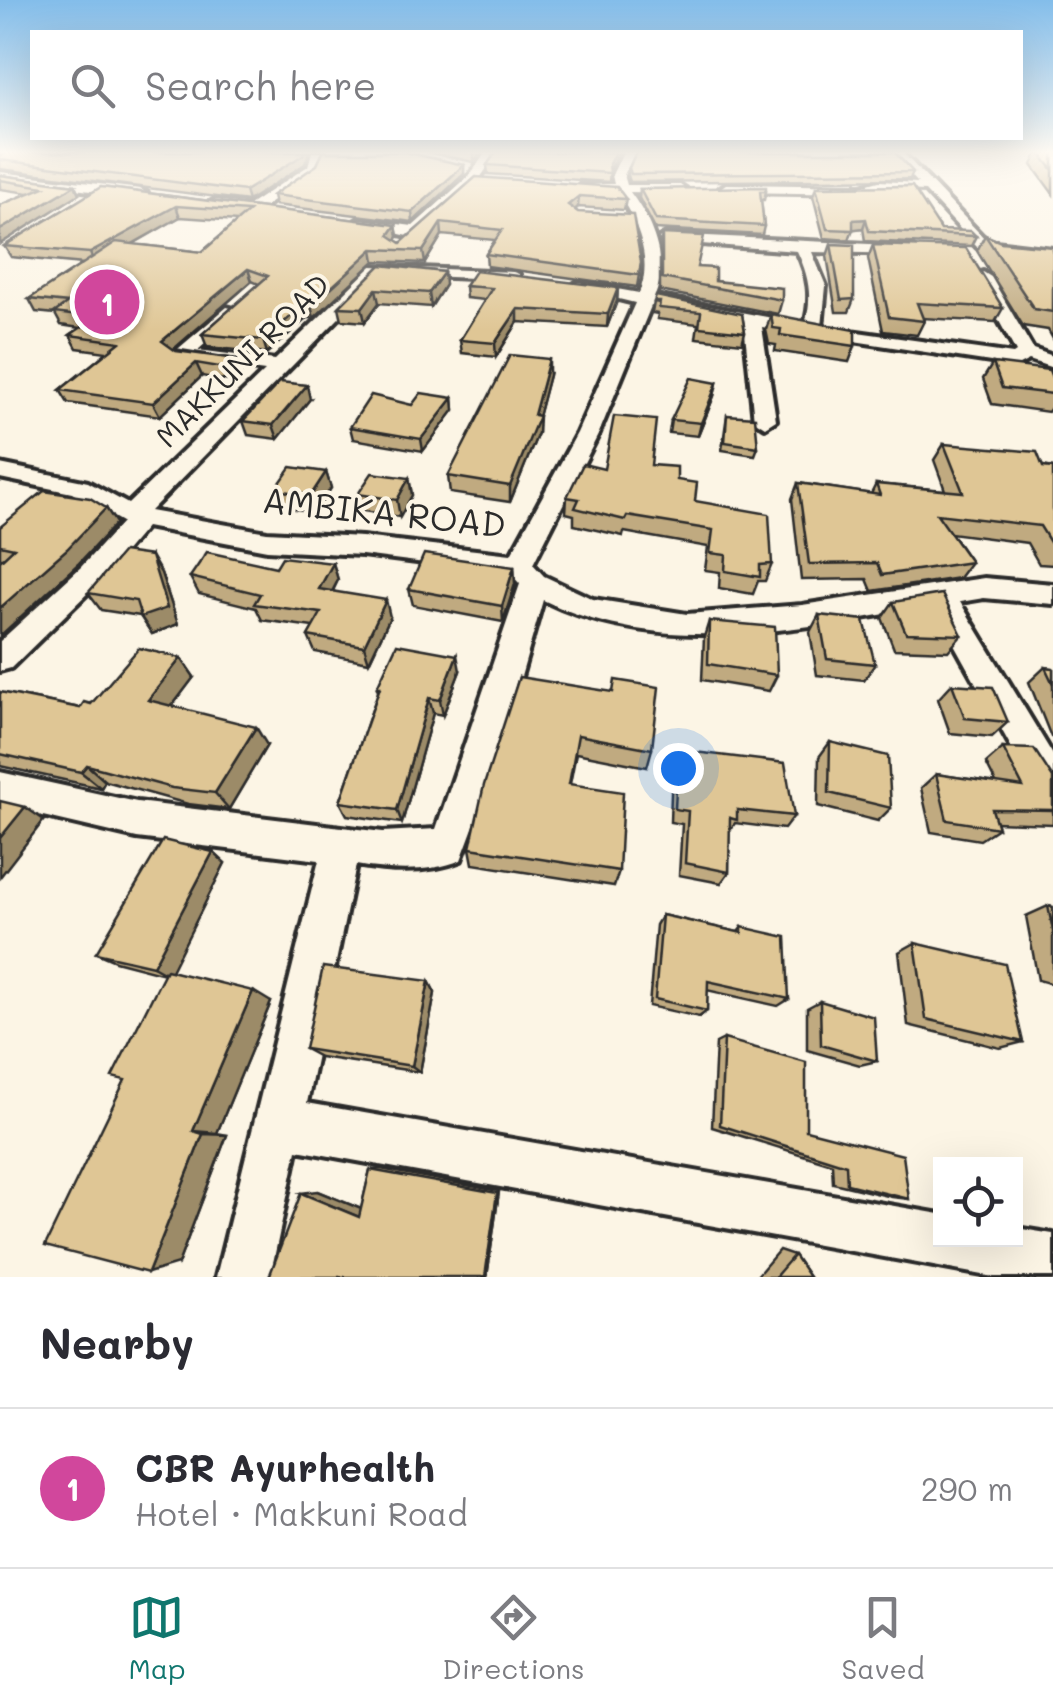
<!DOCTYPE html>
<html lang="en">
<head>
<meta charset="utf-8">
<style>
	body { margin:0; font-family:Mali,sans-serif; background:#f7f7f7; color:#2b2b33 }
	.controls { position:absolute; right:30px; bottom:30px; display:grid; overflow:hidden; border-radius:0px; box-shadow:0 10px 40px #0002 }
	.controls button { width:90px; height:90px; display:grid; place-items:center; padding:0; border:0; border-bottom:2px solid #e1e1e2; background:#fff; color:#2b2b33; font:50px sans-serif }
	.you { position:absolute; left:678px; top:768px; width:35px; height:35px; margin:-25px; border:8px solid #fff; border-radius:50%; background:#1a73e8; box-shadow:0 0 0 15px #1a73e833 }
	.badge { display:grid; place-items:center; width:65px; height:65px; border-radius:50%; background:#0f766e; color:#fff; font-size:32px; font-weight:700 }
	.pin { position:absolute; translate:-50% -50%; border:5px solid #fff; box-shadow:0 2px 10px #0006 }
	.list { margin:0; padding:0; list-style:none }
	h2 { display:flex; justify-content:space-between; align-items:center; height:130px; margin:0; padding:0 40px; font-size:42px }
	h2 small { font-size:32px; font-weight:400; color:#7c7c81 }
	.list li { display:grid; grid-template-columns:65px 1fr auto; gap:30px; align-items:center; box-sizing:border-box; height:160px; padding:0 40px; border-top:2px solid #e1e1e2 }
	.list b { display:block; font-size:38px; white-space:nowrap }
	.list p { margin:0; font-size:32px; white-space:nowrap; color:#7c7c81 }
	.list em { font-size:32px; font-style:normal; color:#7c7c81 }
	.icon { flex:none; width:55px; height:55px; fill:none; stroke:currentColor; stroke-width:2; stroke-linecap:round; stroke-linejoin:round }
	.map { position:relative; flex:none; width:1053px; height:1277px; overflow:hidden }
	.search { position:absolute; background:#fff; box-shadow:0 10px 40px #0002; left:30px; right:30px; top:30px; height:110px; display:flex; align-items:center; gap:25px; box-sizing:border-box; padding:0 35px; border-radius:0px; color:#7c7c81; font-size:38px }
	.sheet { height:290px; background:#fff }
	nav { display:flex; justify-content:space-around; align-items:center; box-sizing:border-box; height:140px; border-top:2px solid #e1e1e2; background:#fff; font-size:28px; color:#7c7c81 }
	nav a { display:grid; justify-items:center; gap:5px }
	nav .on { color:#0f766e }
	.map>svg:first-child { display:block }
</style>
</head>
<body>
<div class="map">
<svg width="1053" height="1277" viewBox="0 0 1053 1277">
	<rect width="100%" height="100%" fill="#fcf5e5"/>
	<filter id="ink" filterUnits="userSpaceOnUse"><feTurbulence type="fractalNoise" baseFrequency=".01" numOctaves="2"/><feDisplacementMap in="SourceGraphic" scale="20" xChannelSelector="R" yChannelSelector="G"/><feConvolveMatrix kernelMatrix="1 2 1 2 8 2 1 2 1" color-interpolation-filters="sRGB"/></filter>
	<g filter="url(#ink)">
		<g fill="none" stroke-linecap="round" stroke-linejoin="round">
			<defs>
				<g id="street">
					<path d="M312 152H324L317 171 257 212 208 204 215 200 249 205 308 166Z"/>
					<path d="M486 152H498L478 181 417 238 352 223 359 219 413 226 470 175Z"/>
					<path d="M623 152H635L624 175 627 185H680L686 189 680 193 630 192C651 220 669 261 655 296L805 324C813 297 809 276 797 251L661 241 659 238 666 234 910 246 918 251 915 254 812 252 826 286 822 327 1013 354 1016 352 975 277 983 272 991 277 1033 349 1053 356V368L1029 360 1017 366 762 327 776 420 765 427 754 420 744 323 651 306 599 433 533 564 544 576 593 599 687 614 802 605 984 578 1053 584V604L984 598 960 602 1053 755V803L1040 799 933 606C805 627 665 660 543 600L494 771 461 860C430 873 389 871 356 865L307 1103 940 1214V1240H1016V1228L1053 1234V1277H994L297 1150 270 1277H216L319 860 137 838 0 806V772L137 802 383 832 436 829 520 584 511 574 362 555 267 550 146 527 100 581 11 668 0 671V641L81 567 122 522 72 493 0 478V464L88 482 128 504 265 371 182 360 172 354 227 307 242 311 198 350 275 360 372 266 513 272 519 274V280L382 274 150 511 267 532 362 537 511 554 577 433 635 303 570 287 578 282 639 293C654 260 636 219 617 192H581L575 188 581 184H614L612 175Z"/>
					<path d="M890 152H902L987 241 1053 249V259L993 254 977 247 925 191 879 189 861 194 726 192 720 188 726 184 861 186 879 181 918 183Z"/>
					<path d="M0 172 140 189 147 193 140 197 0 180Z"/>
				</g>
			</defs>
			<use href="#street" stroke="#2b2b2b" stroke-width="8"/>
			<use href="#street" fill="#fcf5e5" fill-rule="evenodd"/>
		</g>
		<g fill="#c0aa80" stroke="#2b2b2b" stroke-width="2.5" fill-rule="evenodd">
			<path d="M8 152H309L305 164 248 201 0 169V156Z"/>
			<path d="M323 152H406L405 153 464 165V174L413 222 275 205 273 195 317 165Z"/>
			<path d="M426 152H481L474 162Z"/>
			<path d="M496 152H618L610 170 609 182 488 174 487 165Z"/>
			<path d="M680 152H894L913 172 910 179 630 182 628 175 629 168 680 154Z"/>
			<path d="M1038 152 1053 153V194L1032 165Z"/>
			<path d="M0 175 75 185 79 194 0 244V205L29 193 0 189Z"/>
			<path d="M476 177 626 199 624 210 578 207 575 210 641 262 637 287 487 266 486 254 495 240 442 235 425 263 375 261 314 318H307L267 353 207 347 202 334 259 284 252 281 174 349 237 359 242 372 230 381 202 376 160 416 68 403 60 390 107 352 77 348 70 335 80 328 61 325 55 314 36 312 29 299 83 264 11 257 4 246 101 187 396 225 398 237 396 240 401 243ZM180 217 238 221 202 252 133 244Z"/>
			<path d="M816 187 941 230 976 236 971 246 865 241 863 228 853 229 849 240 824 238 813 196Z"/>
			<path d="M640 189 766 191 764 200H761L764 226 762 235 655 229 639 198Z"/>
			<path d="M662 234 697 267 715 281 782 300 778 314 660 291V246Z"/>
			<path d="M985 235 1001 242 1053 247V339L1048 330 1023 326 977 251Z"/>
			<path d="M831 244 854 299 849 312H836L827 256Z"/>
			<path d="M873 245 1003 308 995 322 923 318 924 321 917 335 883 331 868 258Z"/>
			<path d="M381 265 444 272 445 285 431 307 379 303 365 322 342 320 339 307Z"/>
			<path d="M465 286 618 288 617 301 607 327 518 322 496 357 462 353 460 340 485 300 466 298Z"/>
			<path d="M654 302 742 314 745 332 742 343 696 338 698 324 657 319 658 314 652 313Z"/>
			<path d="M771 314 855 346 849 362 775 351 776 345 769 344 766 330Z"/>
			<path d="M993 363 1053 380V405L1048 412 992 404 983 379Z"/>
			<path d="M549 375 538 416V433L510 502 450 493 448 476Z"/>
			<path d="M717 383 714 396 698 436 669 433 671 420Z"/>
			<path d="M453 398 454 410 423 451 353 439 350 427 412 405Z"/>
			<path d="M310 399 278 439 248 435 243 421Z"/>
			<path d="M727 415 758 447 755 455 722 450Z"/>
			<path d="M944 444 1053 468V565L1039 564 1027 543 951 533 971 562 959 578 872 591 867 579 801 580 792 499 798 483 871 494 876 484 945 490 934 460Z"/>
			<path d="M651 465 677 480 695 501 772 564 765 581H758L753 594 719 588 720 572 705 570 708 547 624 532 623 536 574 525V515L566 513 567 497 604 469Z"/>
			<path d="M326 472 331 488 316 512 281 507 275 490Z"/>
			<path d="M409 478 412 495 400 517 363 511 358 494Z"/>
			<path d="M106 508 116 523 78 564 0 636V561L3 558H0V527Z"/>
			<path d="M333 563 338 580 333 591 390 617 369 662 315 652 308 636 313 627 262 620 256 608 199 594 190 577Z"/>
			<path d="M514 567 515 584 503 622 413 605 409 589Z"/>
			<path d="M161 573 178 624 152 634 140 616 101 610 88 593Z"/>
			<path d="M893 602 962 635 948 651 894 649 882 618Z"/>
			<path d="M819 615 875 664 864 680 817 675 810 632Z"/>
			<path d="M709 621 777 675 769 691 702 680 704 637Z"/>
			<path d="M181 658 194 677 172 706 267 745 229 809 188 804 105 781 101 788 0 766V692L80 708Z"/>
			<path d="M1045 667 1053 668V737H1051L1029 682Z"/>
			<path d="M460 671 443 715 433 713 402 823 347 815 340 802 378 692 377 687Z"/>
			<path d="M519 677 652 749 647 767 576 753 570 784 619 871 614 886 473 864 470 848Z"/>
			<path d="M952 684 1008 722 992 737 950 733 938 699Z"/>
			<path d="M830 742 891 808 878 821 818 806 819 757Z"/>
			<path d="M1003 748 1053 778V824L996 822 998 828 980 840 931 832 921 788 936 774 996 783 986 763Z"/>
			<path d="M678 750 794 816 784 829 735 823 729 832V872L721 883 679 875 682 824 670 822 672 765Z"/>
			<path d="M213 852 225 863 170 971 271 1002 217 1133 227 1135 178 1264 125 1080 165 974 115 961 96 953Z"/>
			<path d="M1048 906 1053 907V984L1038 980 1026 916Z"/>
			<path d="M662 915 738 932 742 927 789 999 778 1006 707 990V1011L699 1017 649 1006 656 925Z"/>
			<path d="M915 943 1023 1042 1000 1048 908 1025 899 952Z"/>
			<path d="M429 981 435 993 420 1072 320 1057 305 1049Z"/>
			<path d="M820 1001 877 1061 860 1065 807 1050V1008Z"/>
			<path d="M724 1039 806 1130 909 1199 892 1197 833 1183 832 1164 712 1127 716 1043Z"/>
			<path d="M381 1169 499 1191 487 1277 317 1191 361 1209 370 1170Z"/>
			<path d="M779 1250 794 1255 809 1277H756Z"/>
		</g>
		<g fill="#9c8b68" stroke="#2b2b2b" stroke-width="2.5">
			<path d="M304 152H309L305 164 248 201 245 191Z"/>
			<path d="M475 152H481L474 162V153Z"/>
			<path d="M615 152H618L609 173V164Z"/>
			<path d="M464 165V174L413 222 412 212Z"/>
			<path d="M75 185 79 194 0 244V230Z"/>
			<path d="M579 196 578 207 567 216 568 205Z"/>
			<path d="M176 206 180 217 95 265 90 253Z"/>
			<path d="M866 219 863 228 849 230 853 220Z"/>
			<path d="M441 223 442 235 425 263 423 251Z"/>
			<path d="M396 225 398 237 390 246 389 235Z"/>
			<path d="M373 249 375 261 314 318 311 306Z"/>
			<path d="M248 269 252 281 168 354 162 341Z"/>
			<path d="M444 272 445 285 431 307 429 293Z"/>
			<path d="M618 288 617 301 607 327 608 314Z"/>
			<path d="M376 289 379 303 365 322 362 308Z"/>
			<path d="M304 305 307 318 267 353 263 340Z"/>
			<path d="M518 309V322L496 357 495 343Z"/>
			<path d="M237 359 242 372 230 381 225 368Z"/>
			<path d="M549 359V375L537 421 539 416 538 433 510 502V486L534 415Z"/>
			<path d="M196 363 202 376 160 416 153 403Z"/>
			<path d="M717 383 714 396 698 436 701 423Z"/>
			<path d="M307 385 310 399 278 439 273 425Z"/>
			<path d="M453 398 454 410 423 451 421 439Z"/>
			<path d="M326 472 331 488 316 512 311 495Z"/>
			<path d="M409 478 412 495 400 517 397 500Z"/>
			<path d="M106 508 116 523 78 564 0 636V608Z"/>
			<path d="M151 556 161 573 178 624 152 634 141 617Z"/>
			<path d="M333 563 338 580 325 605 319 589Z"/>
			<path d="M514 567 515 584 503 622 502 606Z"/>
			<path d="M386 600 390 617 369 662 364 646Z"/>
			<path d="M457 655 460 671 443 715 440 700Z"/>
			<path d="M181 658 194 677 163 718 148 700Z"/>
			<path d="M429 698 433 713 402 823 397 810Z"/>
			<path d="M256 727 267 745 229 809 215 793Z"/>
			<path d="M87 765 105 781 101 788 81 772Z"/>
			<path d="M25 807 44 820 0 877V838Z"/>
			<path d="M213 852 225 863 169 975 153 966Z"/>
			<path d="M429 981 435 993 420 1072 412 1066Z"/>
			<path d="M253 991 271 1002 217 1133 193 1131Z"/>
			<path d="M203 1134 227 1135 178 1264 148 1273Z"/>
			<path d="M317 1191 371 1213 359 1217 301 1193Z"/>
			<path d="M499 1191 487 1277H485L497 1193Z"/>
		</g>
		<g fill="#dfc695" stroke="#2b2b2b" stroke-width="2.5">
			<path d="M8 152H304L303 155 245 191 0 160V156Z"/>
			<path d="M323 152H404L464 165 412 212 273 195 317 165Z"/>
			<path d="M496 152H615L609 164 610 173 487 165Z"/>
			<path d="M636 152 681 154V152H894L913 172 631 174 629 168Z"/>
			<path d="M1039 152 1053 153V170Z"/>
			<path d="M0 175 75 185 0 230V205L44 187 0 180Z"/>
			<path d="M476 177 617 187 626 199 579 196 568 205 578 212 633 215 641 262 639 275 486 254 502 230 441 223 423 251 373 249 311 306 304 305 263 340 202 334 268 276 248 269 162 341 176 351 237 359 225 368 196 363 153 403 60 390 120 342 70 335 95 318 54 313 68 303 29 299 116 242 202 252 249 211 176 206 90 253 4 246 101 187 396 225 389 235 401 243Z"/>
			<path d="M912 186 941 230 971 231 976 236 869 231 866 219 853 220V230L827 229 816 187Z"/>
			<path d="M766 187V191H760L764 226 656 220 640 189Z"/>
			<path d="M662 234 704 236 697 267 715 268V281L782 288V300L662 278Z"/>
			<path d="M985 235 1001 242 1053 247V312L1034 309Z"/>
			<path d="M831 244 854 245V299L841 300Z"/>
			<path d="M873 245 966 248 1003 308 917 303 924 321 889 317Z"/>
			<path d="M381 265 444 272 429 293 376 289 362 308 339 307Z"/>
			<path d="M475 271 618 288 608 314 518 309 495 343 460 340 492 288 465 286Z"/>
			<path d="M656 296 742 314 745 332 699 327 701 312 659 308 660 302H654Z"/>
			<path d="M771 314 855 330V346L780 335 781 329 773 328Z"/>
			<path d="M510 355 549 359 534 415 539 416 510 486 448 476Z"/>
			<path d="M993 363 1049 370 1053 380V394L1002 388Z"/>
			<path d="M691 378 717 383 701 423 671 420Z"/>
			<path d="M280 382 307 385 273 425 243 421Z"/>
			<path d="M421 393 453 398 421 439 350 427 371 395 412 405Z"/>
			<path d="M727 415 755 417 758 447 725 442Z"/>
			<path d="M614 416 656 420 651 465 677 467V480L697 483 695 501 769 514 772 564 760 565V577L725 571 726 555 710 553 713 530 627 516 625 520 575 508 579 499 567 497 583 464 604 469Z"/>
			<path d="M944 444 1037 452 1043 467 1053 468V547L1040 526 937 514 971 562 882 575 877 563 809 564 798 483 880 495 876 484 963 492Z"/>
			<path d="M291 467 326 472 311 495 275 490Z"/>
			<path d="M372 473 409 478 397 500 358 494Z"/>
			<path d="M44 491 90 498 106 508 67 549 0 608V561L14 548 0 545V527Z"/>
			<path d="M123 552 151 556 167 608 141 617 136 601 88 593Z"/>
			<path d="M207 552 276 567 282 557 333 563 319 589 386 600 364 646 308 636 321 613 254 604 260 594 190 577Z"/>
			<path d="M424 554 514 567 502 606 409 589Z"/>
			<path d="M942 594 962 635 906 633 893 602Z"/>
			<path d="M819 615 864 620 875 664 827 659Z"/>
			<path d="M709 621 775 627 777 675 708 664Z"/>
			<path d="M397 644 457 655 440 700 429 698 397 810 340 802 380 687H377Z"/>
			<path d="M139 648 181 658 148 700 256 727 215 793 172 788 87 765 81 772 0 754V692L80 708 84 702 91 704Z"/>
			<path d="M1045 667 1053 668V684Z"/>
			<path d="M519 677 613 692 615 680 659 687 652 749 578 735 569 784 623 792 619 871 470 848 484 785Z"/>
			<path d="M952 684 993 687 1008 722 965 718Z"/>
			<path d="M830 742 888 756 891 808 829 793Z"/>
			<path d="M1003 748 1034 749 1053 778V810L992 809 998 828 947 820 936 774 1023 787Z"/>
			<path d="M678 750 785 763 794 816 737 810V820L730 818 729 872 685 863 688 811 675 809Z"/>
			<path d="M0 801 25 807 0 838Z"/>
			<path d="M163 840 213 852 153 966 96 953Z"/>
			<path d="M1048 906 1053 907V931Z"/>
			<path d="M662 915 742 933V927L786 937 789 999 708 981 707 1011 655 999Z"/>
			<path d="M915 943 1005 964 1023 1042 926 1019Z"/>
			<path d="M323 967 429 981 412 1066 305 1049Z"/>
			<path d="M166 970 253 991 193 1131 203 1134 148 1273 45 1246 125 1080 112 1077Z"/>
			<path d="M820 1001 874 1017 877 1061 821 1045Z"/>
			<path d="M724 1039 806 1062V1130L903 1155 909 1199 847 1184 846 1165 720 1125Z"/>
			<path d="M370 1170 497 1193 485 1277H269L301 1193 359 1217Z"/>
			<path d="M794 1255 809 1277H775Z"/>
		</g>
	</g>
	<linearGradient id="sky" x2="0" y2="1"><stop stop-color="#83bdea"/><stop offset="0.46" stop-color="#fefaf3"/><stop offset="1" stop-color="#fefaf3" stop-opacity="0"/></linearGradient>
	<rect width="1053" height="331" fill="url(#sky)"/>
	<g text-anchor="middle" stroke-width="8" stroke-linejoin="round" paint-order="stroke">
		<g font-size="30" fill="#2b2b2b" stroke="#fcf5e5">
			<text transform="translate(243 361) rotate(-45)" y="10">MAKKUNI ROAD</text>
		</g>
		<g font-size="35" fill="#2b2b2b" stroke="#fcf5e5">
			<text transform="translate(384 513) rotate(6)" y="12">AMBIKA ROAD</text>
		</g>
	</g>
</svg>
<div class="controls">
<button><svg class="icon" aria-label="locate" viewBox="0 0 24 24"><circle cx="12" cy="12" r="6"/><path d="M12 2v4M12 18v4M2 12h4M18 12h4"/></svg></button>
</div>
<div class="you"></div>
<div class="pin badge" style="left:107px;top:302px;background:#d1479c">1</div>
<div class="search"><svg class="icon" aria-label="search" viewBox="0 0 24 24"><circle cx="10" cy="10" r="6"/><path d="M15 15l6 6"/></svg>Search here</div>
</div>
<section class="sheet">
<h2>Nearby<small></small></h2>
<ul class="list">
<li><span class="badge" style="background:#d1479c">1</span><div><b>CBR Ayurhealth</b><p>Hotel · Makkuni Road</p></div><em>290 m</em></li>
</ul>
</section>
<nav>
<a class="on"><svg class="icon" aria-label="map" viewBox="0 0 24 24"><path d="M3 6l6-2 6 2 6-2v14l-6 2-6-2-6 2zM9 4v14M15 6v14"/></svg>Map</a>
<a><svg class="icon" aria-label="directions" viewBox="0 0 24 24"><path d="M12 3l9 9-9 9-9-9zM9 14v-3h6M13 9l2 2-2 2"/></svg>Directions</a>
<a><svg class="icon" aria-label="saved" viewBox="0 0 24 24"><path d="M7 4h10v16l-5-4-5 4z"/></svg>Saved</a>
</nav>
</body>
</html>
